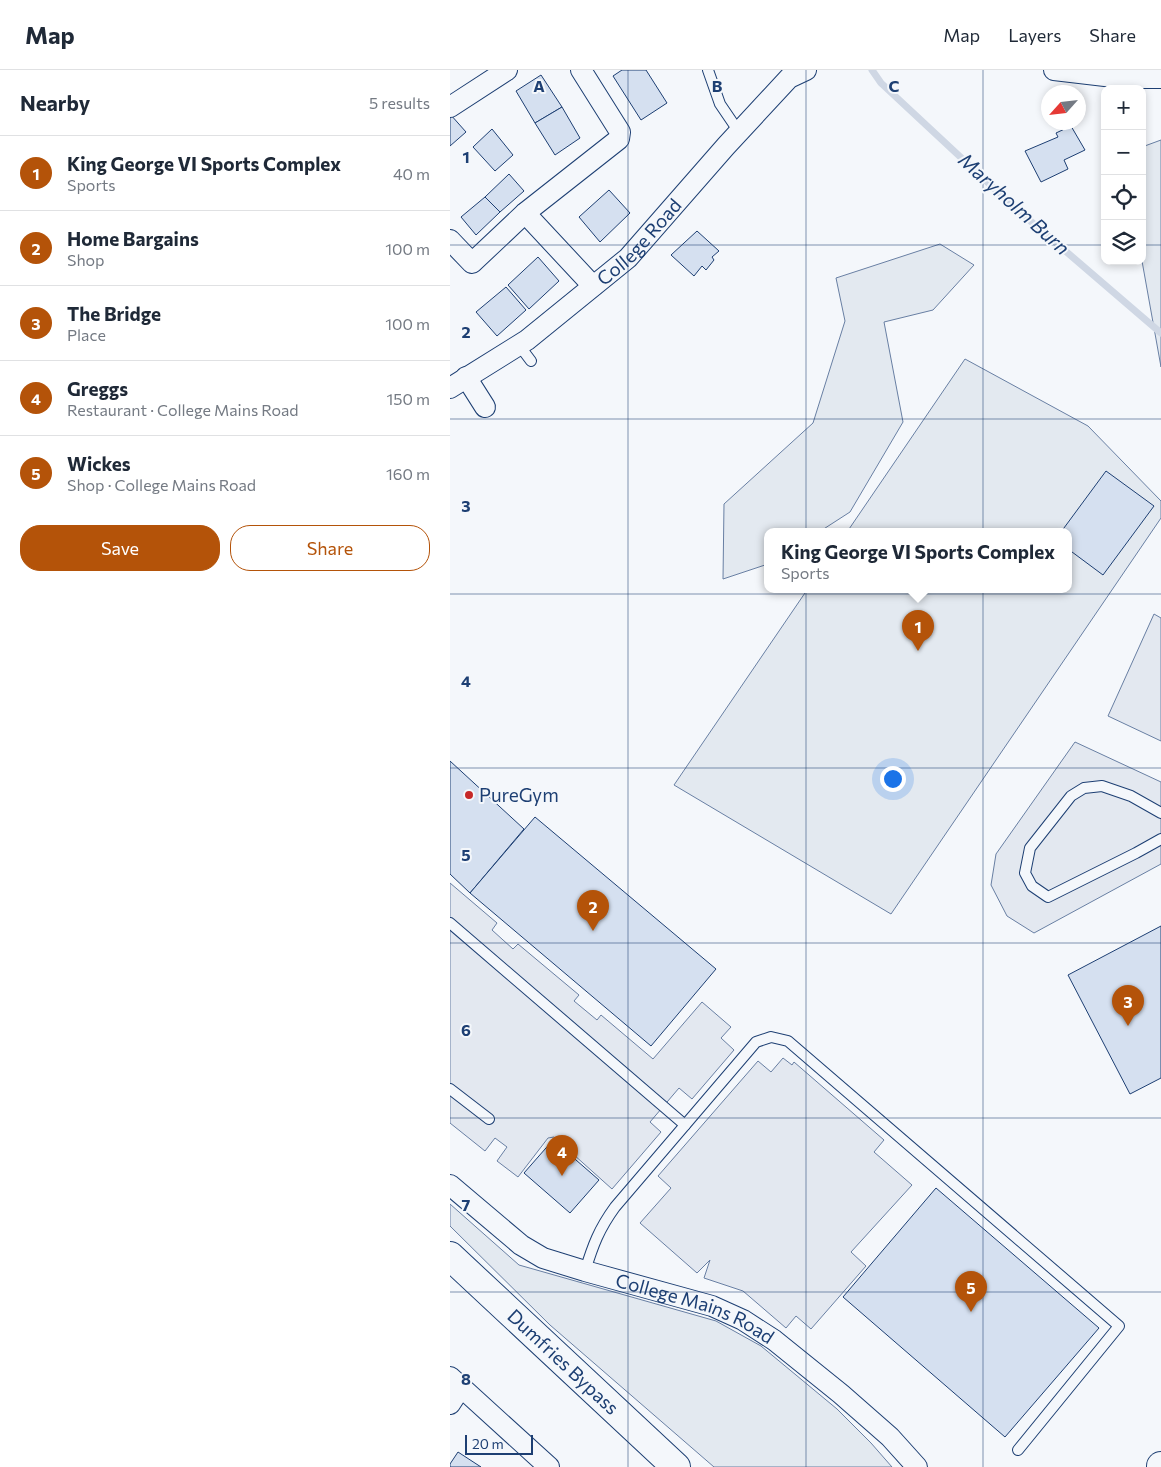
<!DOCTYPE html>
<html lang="en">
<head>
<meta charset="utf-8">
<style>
	body { margin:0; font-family:Commissioner,sans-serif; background:#f6f6f7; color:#1f2937 }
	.controls { position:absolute; right:15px; top:15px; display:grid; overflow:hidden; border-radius:10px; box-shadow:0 2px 8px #0003 }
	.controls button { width:45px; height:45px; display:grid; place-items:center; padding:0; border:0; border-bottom:1px solid #e0e1e3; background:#fff; color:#1f2937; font:25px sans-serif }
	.compass { position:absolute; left:591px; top:15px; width:45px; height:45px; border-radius:50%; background:#fff; box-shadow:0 2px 8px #0003; rotate:243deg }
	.scale { position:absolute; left:15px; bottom:12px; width:68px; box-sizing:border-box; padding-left:5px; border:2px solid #1d3f73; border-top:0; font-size:14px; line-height:18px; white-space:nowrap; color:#1d3f73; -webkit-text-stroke:4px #f4f7fb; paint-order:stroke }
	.you { position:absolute; left:442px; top:708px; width:18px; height:18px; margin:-12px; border:4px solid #fff; border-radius:50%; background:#1a73e8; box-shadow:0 0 0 8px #1a73e833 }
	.badge { display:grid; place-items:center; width:32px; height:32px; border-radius:50%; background:#b45309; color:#fff; font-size:16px; font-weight:700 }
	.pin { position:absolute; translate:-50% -41px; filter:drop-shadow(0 1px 2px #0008) }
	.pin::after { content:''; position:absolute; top:26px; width:18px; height:15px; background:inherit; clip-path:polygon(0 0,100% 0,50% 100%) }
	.popup { position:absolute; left:314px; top:458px; width:308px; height:65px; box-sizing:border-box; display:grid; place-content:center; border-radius:10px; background:#fff; filter:drop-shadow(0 1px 4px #0005); font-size:16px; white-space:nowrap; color:#747a83 }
	.popup b { font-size:19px; color:#1f2937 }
	.popup::after { content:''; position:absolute; left:50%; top:100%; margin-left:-10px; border:10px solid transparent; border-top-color:#fff }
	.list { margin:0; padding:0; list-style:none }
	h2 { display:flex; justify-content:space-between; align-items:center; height:65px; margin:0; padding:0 20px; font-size:21px }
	h2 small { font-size:16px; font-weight:400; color:#747a83 }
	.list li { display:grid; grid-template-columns:32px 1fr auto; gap:15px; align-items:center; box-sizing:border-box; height:75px; padding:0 20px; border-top:1px solid #e0e1e3 }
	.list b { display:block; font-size:19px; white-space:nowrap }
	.list p { margin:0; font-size:16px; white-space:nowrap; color:#747a83 }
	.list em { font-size:16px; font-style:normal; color:#747a83 }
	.actions { display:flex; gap:10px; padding:15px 20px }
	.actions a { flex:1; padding:11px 0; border:1px solid #b45309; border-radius:20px; text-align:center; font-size:18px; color:#b45309 }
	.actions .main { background:#b45309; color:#fff }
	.icon { flex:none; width:28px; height:28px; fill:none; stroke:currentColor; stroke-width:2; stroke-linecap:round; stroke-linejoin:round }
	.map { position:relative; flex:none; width:711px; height:1397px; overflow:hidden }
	header { display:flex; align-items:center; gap:30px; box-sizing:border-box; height:70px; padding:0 25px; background:#fff; border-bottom:1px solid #e0e1e3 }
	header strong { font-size:24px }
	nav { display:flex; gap:28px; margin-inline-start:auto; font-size:18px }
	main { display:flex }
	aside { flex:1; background:#fff }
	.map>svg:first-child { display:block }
</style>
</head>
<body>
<header>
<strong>Map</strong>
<nav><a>Map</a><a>Layers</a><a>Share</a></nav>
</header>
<main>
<aside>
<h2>Nearby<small>5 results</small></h2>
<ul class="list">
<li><span class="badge">1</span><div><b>King George VI Sports Complex</b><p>Sports</p></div><em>40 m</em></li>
<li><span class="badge">2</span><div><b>Home Bargains</b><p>Shop</p></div><em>100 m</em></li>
<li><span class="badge">3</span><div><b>The Bridge</b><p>Place</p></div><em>100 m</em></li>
<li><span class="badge">4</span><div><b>Greggs</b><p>Restaurant · College Mains Road</p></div><em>150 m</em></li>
<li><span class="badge">5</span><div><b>Wickes</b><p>Shop · College Mains Road</p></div><em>160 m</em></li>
</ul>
<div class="actions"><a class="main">Save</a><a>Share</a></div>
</aside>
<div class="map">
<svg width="711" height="1397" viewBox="0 0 711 1397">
	<rect width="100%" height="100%" fill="#f4f7fb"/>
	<g fill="#e3e9f0" stroke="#687fa3">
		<path d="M711 70V297L692 191V77Z"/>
		<path d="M490 174 524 195 483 240 434 252 453 352 400 442 369 462H318V494L273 509 274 434 363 353 395 251 386 208Z"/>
		<path d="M515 289 638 356 711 431V448L441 844 224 715 357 520H618V462H397Z"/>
		<path d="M0 1134 69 1195 266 1251 311 1276 387 1339 421 1373 442 1397H264L100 1255 0 1156Z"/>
	</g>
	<g fill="#e3e8f0" stroke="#687fa3">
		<path d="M704 544 711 548V671L658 646Z"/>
		<path d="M625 672 711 712V794L584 863 557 846 541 815 546 784Z"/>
		<path d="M0 813 47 853 42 860 63 879 68 874 129 925 124 931 147 950 151 945 203 989 252 932 281 957 271 968 284 980 242 1029 229 1018 200 1052 211 1062 162 1119 104 1067 98 1068 68 1107 47 1091 57 1077 45 1068 35 1081 0 1053Z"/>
		<path d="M333 988 342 995 344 992 434 1070 424 1082 462 1115 401 1182 416 1196 361 1259 346 1246 336 1258 293 1221 254 1208 260 1190 247 1203 190 1153 221 1118 208 1106 308 991 321 1002Z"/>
	</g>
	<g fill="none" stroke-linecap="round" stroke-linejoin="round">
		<path stroke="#cfd7e4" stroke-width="7" d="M422 0 431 13 563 136 711 263"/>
	</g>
	<g fill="#d5e0f0" stroke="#1d3f73">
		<path d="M172 0H196L217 33 191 50 163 6Z"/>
		<path d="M91 5 112 37 85 53 66 21Z"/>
		<path d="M112 37 130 68 105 85 85 53Z"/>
		<path d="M0 44 16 62 0 76Z"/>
		<path d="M621 56 635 80 614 90 618 99 591 112 575 81 608 67 606 63Z"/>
		<path d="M42 59 63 85 45 101 23 77Z"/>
		<path d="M59 104 74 121 50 142 35 127Z"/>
		<path d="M159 120 180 143 150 172 129 147Z"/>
		<path d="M35 127 50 142 26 165 11 147Z"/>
		<path d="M247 161 269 181 262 187 264 190 256 200 252 196 244 206 221 185Z"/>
		<path d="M88 187 109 211 79 239 58 215Z"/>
		<path d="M56 217 76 240 47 266 26 242Z"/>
		<path d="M656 401 704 436 653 505 618 479V462H611Z"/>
		<path d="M0 691 74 759 20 823 0 804Z"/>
		<path d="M85 747 266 899 201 976 20 823Z"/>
		<path d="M711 856V1008L680 1024 618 905Z"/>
		<path d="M103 1070 149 1110 120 1143 74 1103Z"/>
		<path d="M486 1118 649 1258 555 1367 393 1227Z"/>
		<path d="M8 1382 31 1397H0V1394Z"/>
	</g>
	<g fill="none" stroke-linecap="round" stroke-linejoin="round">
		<defs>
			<g id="lane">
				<path d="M258 0 270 34 289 62"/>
				<path d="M69 275 81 291"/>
				<path d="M711 743 681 726 652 716 634 718 621 726 580 778 575 803 582 816 598 827 686 783 711 769"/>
				<path d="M0 853 235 1055"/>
				<path d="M0 1019 39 1049"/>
				<path d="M135 1201C143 1175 149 1159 165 1137L306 972 321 967 338 971 669 1256 568 1380"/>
			</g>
			<g id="street">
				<path d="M604 0 672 8H711"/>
				<path d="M0 37 57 0"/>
				<path d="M75 143 143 216"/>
				<path d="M0 170 22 193 75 143 169 69 170 62 131 0"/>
				<path d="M16 307 35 337"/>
				<path id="s1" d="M0 318 77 270 178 188 276 76 339 8 356 0"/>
				<path id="s2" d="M0 1115 71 1175 93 1188 135 1201 262 1236 293 1250 324 1270 391 1324 440 1367 467 1397"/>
				<path d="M0 1307 99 1397"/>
				<path d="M0 1334 11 1317"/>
			</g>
			<path id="primary" d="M711 1397V1396"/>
			<g id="highway">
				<path id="s3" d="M0 1186 226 1397"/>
			</g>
		</defs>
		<use href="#lane" stroke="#1d3f73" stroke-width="12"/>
		<use href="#street" stroke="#1d3f73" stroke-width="22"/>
		<use href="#primary" stroke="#1d3f73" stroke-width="30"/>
		<use href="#highway" stroke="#1d3f73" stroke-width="30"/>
		<use href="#lane" stroke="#f4f7fb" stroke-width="10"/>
		<use href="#street" stroke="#f4f7fb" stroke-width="20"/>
		<use href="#primary" stroke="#f4f7fb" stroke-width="28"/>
		<use href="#highway" stroke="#f4f7fb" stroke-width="28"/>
	</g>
	<path fill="none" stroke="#1d3f73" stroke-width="1" stroke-opacity="0.55" d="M178 0V1397M356 0V1397M533 0V1397M0 175H655M692 175H711M0 349H711M0 524H711M0 698H711M0 873H711M0 1048H711M0 1222H711"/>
	<circle fill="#c62828" stroke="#f4f7fb" stroke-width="2" cx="19" cy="725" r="5"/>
	<g text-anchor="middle" stroke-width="4" stroke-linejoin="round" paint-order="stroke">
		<g font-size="19" fill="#1d3f73" stroke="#f4f7fb">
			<text dy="7" stroke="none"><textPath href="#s1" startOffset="240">College Road</textPath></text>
			<text dy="7" stroke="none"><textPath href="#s2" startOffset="279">College Mains Road</textPath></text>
			<text dy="7" stroke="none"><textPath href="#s3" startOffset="155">Dumfries Bypass</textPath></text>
		</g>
		<g font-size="19" fill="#1d3f73" stroke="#f4f7fb" text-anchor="start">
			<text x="29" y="732">PureGym</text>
		</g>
		<g font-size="20" font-style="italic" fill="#1d3f73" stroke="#f4f7fb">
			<text transform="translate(564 134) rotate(42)" y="7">Maryholm Burn</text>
		</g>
	</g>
	<g font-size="16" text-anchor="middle" font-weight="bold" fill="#1d3f73" stroke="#f4f7fb" stroke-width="4" stroke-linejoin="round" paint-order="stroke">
		<text x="89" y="22">A</text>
		<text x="267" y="22">B</text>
		<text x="444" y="22">C</text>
		<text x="16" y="93">1</text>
		<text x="16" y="268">2</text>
		<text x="16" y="442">3</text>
		<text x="16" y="617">4</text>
		<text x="16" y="791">5</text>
		<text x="16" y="966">6</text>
		<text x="16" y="1141">7</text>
		<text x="16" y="1315">8</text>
	</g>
</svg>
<div class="controls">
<button>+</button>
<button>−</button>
<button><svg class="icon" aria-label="locate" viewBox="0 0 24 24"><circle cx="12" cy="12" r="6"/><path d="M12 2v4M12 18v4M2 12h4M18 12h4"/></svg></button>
<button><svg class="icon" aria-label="layers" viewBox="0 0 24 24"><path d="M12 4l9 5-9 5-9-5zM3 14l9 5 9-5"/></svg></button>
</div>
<svg class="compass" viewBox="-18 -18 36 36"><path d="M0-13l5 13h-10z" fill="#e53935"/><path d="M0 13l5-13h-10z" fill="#747a83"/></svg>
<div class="scale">20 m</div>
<div class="you"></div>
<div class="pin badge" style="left:468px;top:581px">1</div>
<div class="popup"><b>King George VI Sports Complex</b>Sports</div>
<div class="pin badge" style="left:143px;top:861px">2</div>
<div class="pin badge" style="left:678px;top:956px">3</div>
<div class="pin badge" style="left:112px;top:1106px">4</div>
<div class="pin badge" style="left:521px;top:1242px">5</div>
</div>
</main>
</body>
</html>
